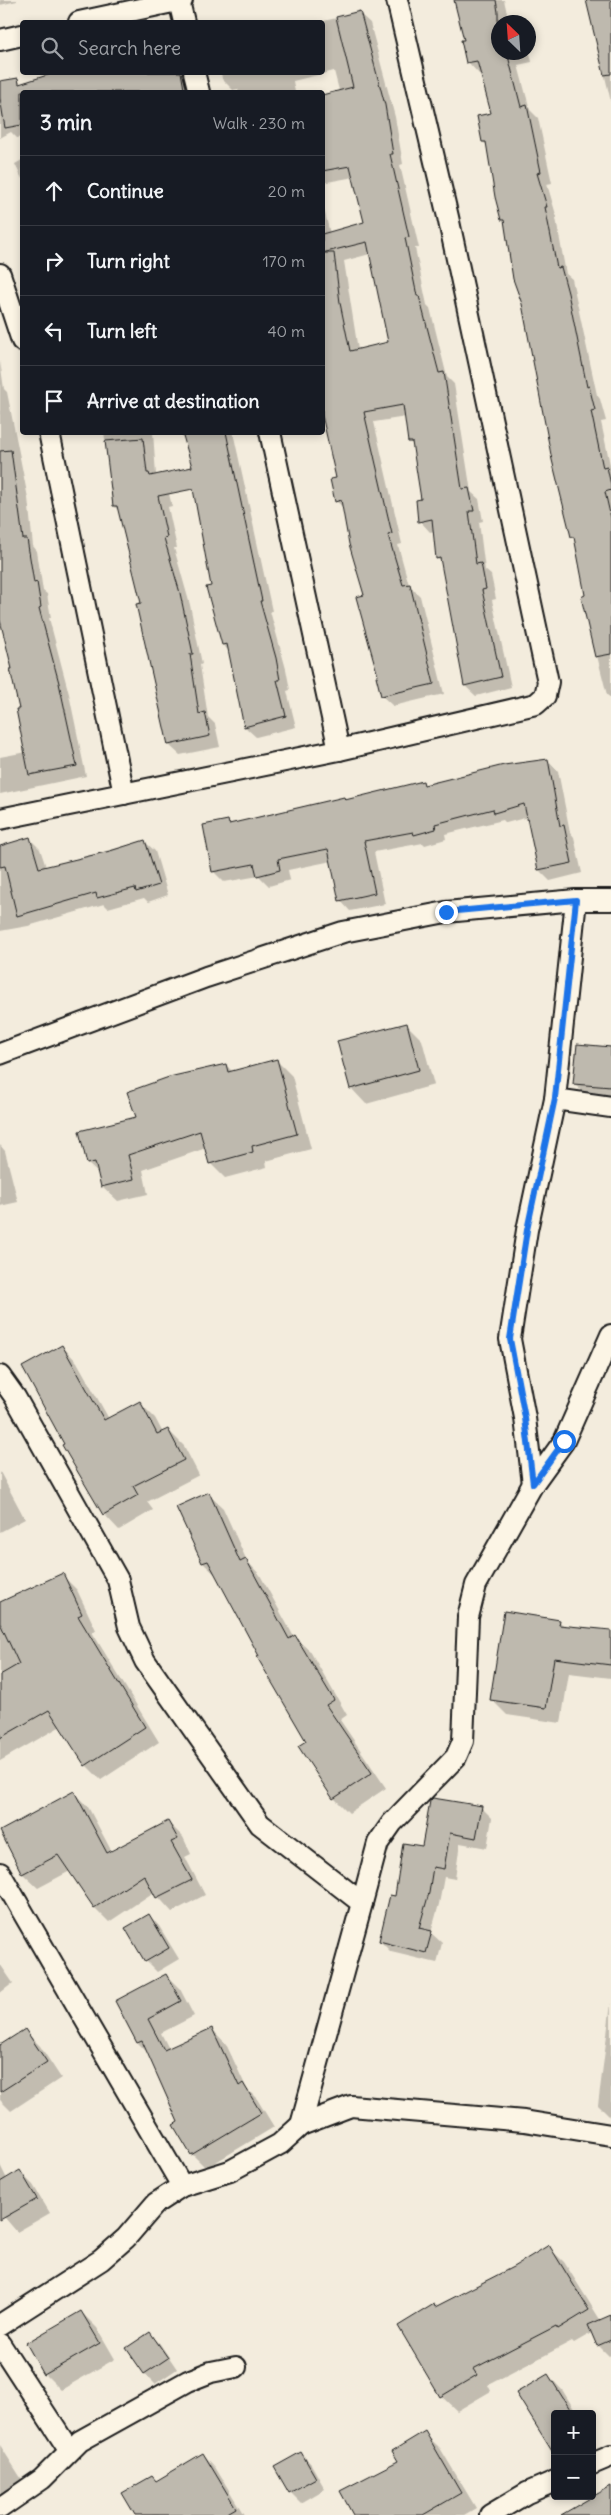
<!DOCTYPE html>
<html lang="en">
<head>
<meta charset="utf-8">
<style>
	body { margin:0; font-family:Delius,sans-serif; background:#242831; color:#f1f3f6 }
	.controls { position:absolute; right:15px; bottom:15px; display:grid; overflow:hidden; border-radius:5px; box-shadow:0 2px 8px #0003 }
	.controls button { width:45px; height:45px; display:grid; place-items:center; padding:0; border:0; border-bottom:1px solid #363941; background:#171b24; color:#f1f3f6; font:25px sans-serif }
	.compass { position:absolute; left:491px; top:15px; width:45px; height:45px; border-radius:50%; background:#171b24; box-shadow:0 2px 8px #0003; rotate:335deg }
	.stop { position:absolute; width:15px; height:15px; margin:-11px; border:4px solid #1a73e8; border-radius:50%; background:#fff }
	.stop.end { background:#1a73e8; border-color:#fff; box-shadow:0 1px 5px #0008 }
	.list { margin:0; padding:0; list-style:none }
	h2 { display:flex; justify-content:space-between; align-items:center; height:65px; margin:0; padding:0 20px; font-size:21px }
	h2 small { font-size:16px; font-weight:400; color:#9ea1a6 }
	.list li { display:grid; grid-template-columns:32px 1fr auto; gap:15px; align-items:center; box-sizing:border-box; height:70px; padding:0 20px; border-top:1px solid #363941 }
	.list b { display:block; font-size:19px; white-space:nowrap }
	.list em { font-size:16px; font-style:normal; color:#9ea1a6 }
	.icon { flex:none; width:28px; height:28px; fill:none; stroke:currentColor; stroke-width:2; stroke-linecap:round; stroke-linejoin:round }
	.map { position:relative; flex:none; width:611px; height:2515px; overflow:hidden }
	.search { position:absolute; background:#171b24; box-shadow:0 2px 8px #0003; left:20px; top:20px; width:305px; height:55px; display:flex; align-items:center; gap:12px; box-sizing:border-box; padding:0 18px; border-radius:5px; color:#9ea1a6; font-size:19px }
	.panel { position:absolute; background:#171b24; box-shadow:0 2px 8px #0003; left:20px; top:90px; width:305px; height:345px; border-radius:5px }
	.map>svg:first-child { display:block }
</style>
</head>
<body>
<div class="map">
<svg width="611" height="2515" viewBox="0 0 611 2515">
	<rect width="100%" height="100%" fill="#f3ecdd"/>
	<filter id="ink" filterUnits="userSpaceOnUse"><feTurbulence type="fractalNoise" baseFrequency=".02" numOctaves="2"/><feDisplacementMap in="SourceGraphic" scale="10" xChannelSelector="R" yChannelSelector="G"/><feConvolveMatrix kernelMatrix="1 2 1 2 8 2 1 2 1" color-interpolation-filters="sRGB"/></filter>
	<g filter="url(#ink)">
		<g fill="#0003" fill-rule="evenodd">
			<path d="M0 0H17V1L0 5Z"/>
			<path d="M458 0H504L509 22H498V52H528V45L532 62 518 65 530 110 538 118 552 183 547 184 557 218H556L566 274 572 279 597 395 600 399 606 421 601 422 611 469V698L607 695 582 597 586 596 576 541 572 537 506 223 502 220 488 146 483 142 493 114 482 73 479 74 468 62Z"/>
			<path d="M587 0H611V102Z"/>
			<path d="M359 13 370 23 395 117 403 164 400 165 419 248H415L427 305 430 308 447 377 454 384 471 492 479 499 483 521 479 522 485 570 491 575 496 599 492 600 511 687 476 696 465 686 442 563 437 558 434 531 430 532 420 521 422 500 414 446 409 441 406 417 374 422 402 544 398 545 409 585 420 596 444 694 393 706 382 696 365 596 344 508 336 501 338 479 325 421 322 419V200L330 234 366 223 354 177 322 183V138L350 133 334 71 293 81 295 92H239L238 89 233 90 222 79 221 72H322V22H319ZM370 254 390 343 358 350 344 261Z"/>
			<path d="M81 72H190L193 92H22V137L17 138 11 132 0 138V83L17 80 22 84Z"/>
			<path d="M22 160V179L15 164Z"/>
			<path d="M0 361 4 389 7 392 28 498 33 546 37 551 43 591 47 594 51 618H49L69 694 86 776 0 794V757L26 752 0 604Z"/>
			<path d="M104 432H153L156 475 167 486 172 506 168 507 177 548H174L190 605 202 664 200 665 208 717 215 724 220 747 180 755 169 745 142 604 120 512 114 506Z"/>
			<path d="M184 432H233L272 611H270L286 669 290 690 287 691 296 727 256 737 245 727 229 651 223 645 193 468Z"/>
			<path d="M548 760 558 771 570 832 574 837 582 873 550 881 539 870 528 817 506 823 503 820 445 834 446 839 425 845 423 843 374 852 385 904 350 911 340 900 332 861 288 870 290 880 269 886 259 876 224 882 213 871 228 821 231 825 344 798 346 801 423 783 426 786Z"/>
			<path d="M30 839 40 849 46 867 144 841 155 851 168 895 148 902 144 898 108 908 104 904 28 926 0 931V847Z"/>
			<path d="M406 1024 422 1040 434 1085 366 1104 351 1088Z"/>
			<path d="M611 1048V1097L585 1094 574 1084Z"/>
			<path d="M277 1061 292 1076 311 1149 266 1161 267 1167 225 1178 210 1163 206 1148 143 1170 148 1194 118 1201 102 1186 100 1175 88 1164 138 1118 226 1065 233 1072Z"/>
			<path d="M0 1145 5 1151 18 1202 0 1206Z"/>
			<path d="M62 1346 77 1362 109 1419 140 1403 155 1418 163 1433 168 1430 184 1446 199 1475 147 1502 153 1510 119 1530 104 1514 66 1445Z"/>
			<path d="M0 1472 25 1519 0 1532Z"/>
			<path d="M208 1494 223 1508 247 1561 260 1575 294 1637 310 1651 347 1715 340 1720 386 1788 349 1813 334 1798 300 1747 308 1741 218 1577 203 1563 178 1507Z"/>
			<path d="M62 1575 77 1590 96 1630 92 1632 159 1742 101 1780 86 1765 61 1726 0 1761V1604Z"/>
			<path d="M559 1621 565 1627 611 1632V1678L569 1673 561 1723 507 1715 491 1699Z"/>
			<path d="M74 1793 88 1807 112 1852 168 1822 183 1837 191 1854 185 1857 205 1895 172 1912 154 1892 109 1922 95 1908 70 1871 38 1888 23 1874 1 1832Z"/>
			<path d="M482 1808 492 1818 487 1848 460 1843 455 1879 444 1877 439 1904 431 1933 442 1943 437 1963 391 1952 380 1941 396 1897 423 1848Z"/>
			<path d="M149 1915 159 1926 179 1959 157 1972 146 1961 127 1929Z"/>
			<path d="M0 1964 13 1983 0 1993Z"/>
			<path d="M166 1975 180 1989 194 2016 161 2033 169 2049 212 2029 226 2044 247 2089 257 2099 274 2127 206 2168 192 2154 148 2053 138 2043 116 2001Z"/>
			<path d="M611 2003V2118L598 2105Z"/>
			<path d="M25 2031 40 2046 61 2078 11 2111 0 2100V2047Z"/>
			<path d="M0 2165 7 2179 20 2172 33 2185 50 2213 17 2232 0 2212Z"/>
			<path d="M548 2247 564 2262 601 2321 611 2316V2355L609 2356 598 2345 593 2332 574 2343 572 2341 488 2385 491 2391 457 2411 441 2396 436 2308 514 2268Z"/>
			<path d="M81 2312 97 2328 115 2359 61 2390 45 2374 27 2343Z"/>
			<path d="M149 2333 160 2344 177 2369 155 2384 144 2373Z"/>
			<path d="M548 2375 563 2391 577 2414H555Z"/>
			<path d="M424 2433 440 2448 476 2508 464 2515H354Z"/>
			<path d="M592 2438 596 2444 592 2446Z"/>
			<path d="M0 2445 28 2489 0 2505Z"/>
			<path d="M301 2453 311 2464 325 2489 301 2503 290 2492Z"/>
			<path d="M203 2454 215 2467 244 2515H136L157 2482Z"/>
		</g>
		<g fill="#beb9ae" stroke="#1c1c1c">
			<path d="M454 0H496L498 12V52H507L521 107 527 105 541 172 537 173 547 207H545L557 268 561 267 568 293 587 387 589 386 595 410 591 411 603 468 607 467 611 485V490L605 492 611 518V654L595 657 581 597 585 595 574 537H571L552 460 522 304 513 279 504 220H501L495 197 486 142H482L477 116 491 113 477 61 466 63 461 40H464Z"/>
			<path d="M586 0H611V74L604 75Z"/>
			<path d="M360 11 385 105 393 154H390L409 237 405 238 417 296H419L439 373 444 372 462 489 469 488 474 511H469L476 564 481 563 486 589 482 590 501 677 464 686 440 558 436 559 432 519 418 522 416 500 421 499 412 442H408L403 405 364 412 392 534 388 535 403 585 410 584 434 684 381 696 376 676H378L356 597 364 595 349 544 341 500 335 502 330 479 336 478 322 415V253H334L340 303 350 351 388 342 367 242 322 253V234L364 222 350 166 322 171V95L353 87 336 17Z"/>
			<path d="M57 72H181L184 89 164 92H22V125L5 128 0 98V81L18 78 19 84Z"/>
			<path d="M182 432H226L262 601H260L276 658 280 680H277L286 716 244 727 227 644 222 645 206 587 211 586 193 489 158 496 167 537 164 538 180 593 193 654H190L199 714 205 712 210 736 168 745 136 604 141 603 117 506H113L105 441 143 438 147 473H149L150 476 192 467Z"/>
			<path d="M11 450 23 539H27L34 583 37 582 41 607 39 608 59 683 77 766 29 775 16 709H19L10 669H12L0 620V451Z"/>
			<path d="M548 759 560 826 564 825 572 863 538 870 524 804 494 813 493 809 435 824 436 829 414 835 413 832 364 841 375 893 339 901 328 849 278 859 280 870 257 876 254 864 212 872 203 825 228 820 229 824 344 797 345 800 423 781 424 785 504 765Z"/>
			<path d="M30 837 39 868 110 851 145 840 159 885 136 892 135 888 97 898 96 893 17 916 5 866 0 867V846Z"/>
			<path d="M407 1023 419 1070 350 1089 337 1041Z"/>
			<path d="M577 1044 611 1047V1087L573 1084Z"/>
			<path d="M277 1059 297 1134 252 1146 253 1152 209 1164 200 1131 128 1155 134 1179 101 1187 95 1162 87 1164 79 1131 136 1117 127 1092 169 1077 226 1064 228 1072Z"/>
			<path d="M62 1345 104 1420 140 1401 157 1434 168 1429 184 1460 133 1486 138 1495 103 1515 62 1445 64 1444 22 1367Z"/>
			<path d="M209 1492 240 1562 246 1559 289 1639 295 1635 334 1700 326 1705 372 1773 333 1799 298 1746 306 1741 257 1657 259 1656 208 1561 202 1563 176 1507Z"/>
			<path d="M63 1573 82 1614 78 1616 145 1727 85 1766 49 1710 0 1738V1675L19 1664 0 1623V1602Z"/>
			<path d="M504 1611 560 1620 559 1625 611 1630V1665L554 1658 546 1708 490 1700Z"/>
			<path d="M74 1791 107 1853 168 1821 178 1839 171 1842 192 1880 156 1898 144 1875 94 1908 58 1855 22 1874 0 1831Z"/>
			<path d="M433 1798 482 1806 476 1838 450 1833 444 1869 433 1867 429 1893 419 1928 432 1931 426 1953 379 1941 390 1895 395 1896 403 1843 422 1846 430 1801Z"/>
			<path d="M149 1914 169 1948 145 1962 125 1928Z"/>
			<path d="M166 1974 181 2001 148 2019 164 2050 212 2028 239 2086 243 2083 261 2113 191 2155 173 2125 178 2122 142 2041 137 2043 115 2001Z"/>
			<path d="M25 2029 47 2062 0 2092V2045Z"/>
			<path d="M20 2170 37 2199 0 2220V2182Z"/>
			<path d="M549 2245 589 2310 558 2329 556 2326 473 2369 477 2375 440 2397 398 2326 434 2304 435 2307 513 2267Z"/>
			<path d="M81 2311 100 2343 44 2375 26 2343Z"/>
			<path d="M611 2315V2340L597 2346 588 2325Z"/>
			<path d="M150 2332 168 2358 144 2374 126 2348Z"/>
			<path d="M548 2374 573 2414H555V2456L516 2393Z"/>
			<path d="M425 2431 461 2493 423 2515H353L340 2491 398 2461 392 2451Z"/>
			<path d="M301 2452 316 2478 289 2493 274 2467Z"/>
			<path d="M203 2453 236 2508 224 2515H135L122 2493 152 2476 156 2481Z"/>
			<path d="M611 2486V2515H561Z"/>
		</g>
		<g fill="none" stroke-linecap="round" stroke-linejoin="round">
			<defs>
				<g id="minor">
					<path d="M179 1 184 22"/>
					<path d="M79 22 182 0"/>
					<path d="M0 40 22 35"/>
					<path d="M194 72 199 92"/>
					<path d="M0 274 22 341"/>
					<path d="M49 432 124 794"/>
					<path d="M270 432 339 750"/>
					<path d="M0 819 339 750 536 704 545 696 548 682 448 217 397 0"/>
					<path d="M0 1054 206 977 343 932 446 912 576 900H611"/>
					<path d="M555 1099 576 900"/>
					<path d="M0 1376 15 1397 118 1580 129 1627 145 1661 260 1824 362 1903 301 2125"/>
					<path d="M533 1484 525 1418 510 1339 527 1230 555 1099 611 1107"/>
					<path d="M0 1873 182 2186"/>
					<path d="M362 1903 378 1843 392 1823 456 1757 463 1741 468 1617 476 1585 533 1484 564 1441 611 1335"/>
					<path d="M0 2325 101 2260 126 2238 156 2203 182 2186 230 2171 280 2144 301 2125 351 2106 524 2121 611 2135"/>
					<path d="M0 2344 69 2450"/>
					<path d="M592 2464 611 2456"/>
					<path d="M0 2508 42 2479 80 2441 188 2381 211 2372 236 2367"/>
					<path d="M490 2515 527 2493 555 2481"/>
				</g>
			</defs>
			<use href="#minor" stroke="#1c1c1c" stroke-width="24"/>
			<use href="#minor" stroke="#fcf5e5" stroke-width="20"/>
		</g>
	</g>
	<g fill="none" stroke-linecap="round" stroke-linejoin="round" filter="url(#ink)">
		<path stroke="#1a73e8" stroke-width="6" d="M446 912 576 900 555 1098 527 1230 510 1339 525 1418 533 1484 564 1441"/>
	</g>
</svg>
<div class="controls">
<button>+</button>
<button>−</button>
</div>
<svg class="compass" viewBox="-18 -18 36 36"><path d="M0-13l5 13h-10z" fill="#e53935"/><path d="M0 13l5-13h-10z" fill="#9ea1a6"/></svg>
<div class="stop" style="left:564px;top:1441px"></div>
<div class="stop end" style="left:446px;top:912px"></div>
<div class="search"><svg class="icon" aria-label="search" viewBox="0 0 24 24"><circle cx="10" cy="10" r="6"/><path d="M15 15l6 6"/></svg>Search here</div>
<section class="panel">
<h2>3 min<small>Walk · 230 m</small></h2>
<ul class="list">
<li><svg class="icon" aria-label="ahead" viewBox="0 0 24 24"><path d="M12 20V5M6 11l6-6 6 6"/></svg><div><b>Continue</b></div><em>20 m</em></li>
<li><svg class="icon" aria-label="right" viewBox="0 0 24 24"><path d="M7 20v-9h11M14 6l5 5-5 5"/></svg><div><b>Turn right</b></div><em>170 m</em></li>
<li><svg class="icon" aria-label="left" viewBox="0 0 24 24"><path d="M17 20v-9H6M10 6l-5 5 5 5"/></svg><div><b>Turn left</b></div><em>40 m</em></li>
<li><svg class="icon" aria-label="arrive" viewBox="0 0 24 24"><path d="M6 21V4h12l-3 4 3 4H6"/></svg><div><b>Arrive at destination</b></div></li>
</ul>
</section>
</div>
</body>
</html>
